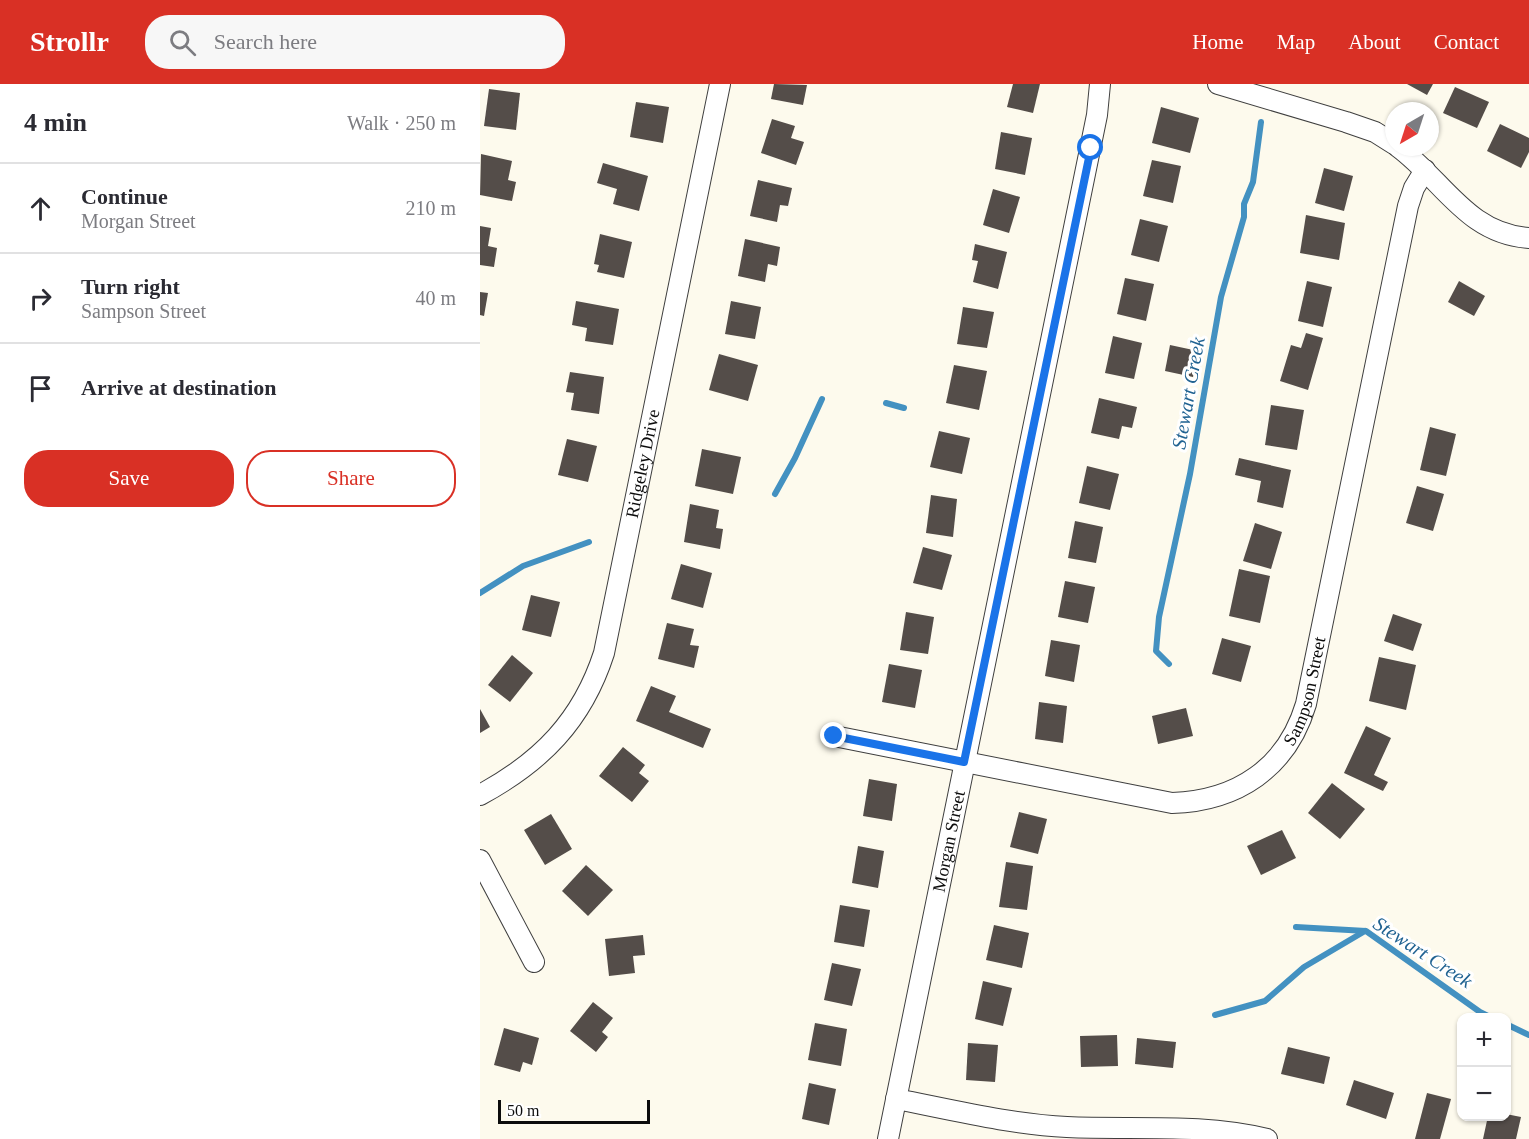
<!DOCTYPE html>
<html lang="en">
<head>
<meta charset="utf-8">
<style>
	body { margin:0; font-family:"Times New Roman",serif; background:#f7f7f7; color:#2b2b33 }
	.controls { position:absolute; right:18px; bottom:18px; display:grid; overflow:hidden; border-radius:12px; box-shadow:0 2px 4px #0004 }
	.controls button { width:54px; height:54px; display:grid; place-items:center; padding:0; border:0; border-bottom:2px solid #e1e1e2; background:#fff; color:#2b2b33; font:30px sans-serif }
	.compass { position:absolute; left:905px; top:18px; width:54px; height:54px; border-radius:50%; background:#fff; box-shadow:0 2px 4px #0004; rotate:219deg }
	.scale { position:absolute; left:18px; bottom:15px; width:152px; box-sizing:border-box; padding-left:6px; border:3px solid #0c0c0c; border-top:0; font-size:16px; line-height:21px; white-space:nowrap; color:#0c0c0c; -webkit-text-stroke:4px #fff; paint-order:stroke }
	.stop { position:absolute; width:18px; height:18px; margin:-14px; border:4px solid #1a73e8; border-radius:50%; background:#fff }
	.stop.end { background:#1a73e8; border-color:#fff; box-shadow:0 2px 6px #0008 }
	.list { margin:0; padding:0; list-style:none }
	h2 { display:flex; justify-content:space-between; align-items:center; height:78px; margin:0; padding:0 24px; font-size:26px }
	h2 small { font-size:20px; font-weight:400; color:#7c7c81 }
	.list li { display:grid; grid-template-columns:39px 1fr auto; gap:18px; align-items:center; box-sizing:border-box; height:90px; padding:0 24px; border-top:2px solid #e1e1e2 }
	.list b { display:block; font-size:22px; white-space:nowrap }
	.list p { margin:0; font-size:20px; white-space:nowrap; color:#7c7c81 }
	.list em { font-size:20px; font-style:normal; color:#7c7c81 }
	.actions { display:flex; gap:12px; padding:18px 24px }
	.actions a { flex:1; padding:14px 0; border:2px solid #d93025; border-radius:24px; text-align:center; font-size:21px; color:#d93025 }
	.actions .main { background:#d93025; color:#fff }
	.icon { flex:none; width:33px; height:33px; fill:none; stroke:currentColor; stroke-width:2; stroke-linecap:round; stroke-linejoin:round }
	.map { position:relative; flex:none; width:1049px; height:1055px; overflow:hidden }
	header { display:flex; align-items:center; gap:36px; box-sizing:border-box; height:84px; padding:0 30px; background:#d93025; color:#fff }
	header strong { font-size:28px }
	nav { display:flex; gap:33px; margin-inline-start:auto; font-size:21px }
	.search { width:420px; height:54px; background:#f7f7f7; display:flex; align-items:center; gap:15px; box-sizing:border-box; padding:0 21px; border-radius:24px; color:#7c7c81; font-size:22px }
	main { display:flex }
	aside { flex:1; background:#fff }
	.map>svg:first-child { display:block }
</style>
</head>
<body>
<header>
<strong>Strollr</strong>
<div class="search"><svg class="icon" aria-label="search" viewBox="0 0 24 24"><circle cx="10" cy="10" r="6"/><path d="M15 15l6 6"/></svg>Search here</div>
<nav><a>Home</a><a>Map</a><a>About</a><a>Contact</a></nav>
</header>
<main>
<aside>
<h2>4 min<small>Walk · 250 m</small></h2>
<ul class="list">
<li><svg class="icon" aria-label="ahead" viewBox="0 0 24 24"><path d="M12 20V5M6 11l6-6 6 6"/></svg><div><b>Continue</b><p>Morgan Street</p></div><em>210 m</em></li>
<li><svg class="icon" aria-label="right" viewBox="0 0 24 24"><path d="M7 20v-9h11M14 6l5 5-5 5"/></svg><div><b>Turn right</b><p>Sampson Street</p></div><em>40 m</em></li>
<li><svg class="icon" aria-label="arrive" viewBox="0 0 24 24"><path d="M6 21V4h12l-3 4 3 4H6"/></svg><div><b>Arrive at destination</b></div></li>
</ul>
<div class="actions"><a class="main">Save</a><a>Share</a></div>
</aside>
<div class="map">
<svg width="1049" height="1055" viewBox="0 0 1049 1055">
	<rect width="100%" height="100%" fill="#fdfaed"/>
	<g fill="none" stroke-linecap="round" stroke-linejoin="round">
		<g stroke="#4391c1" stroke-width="6">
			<path d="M406 319 424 324"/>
			<path d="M295 410 315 374 342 315"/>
			<path d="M0 509 43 482 109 458"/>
			<path d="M689 580 676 567 679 533 710 390 741 213 764 133V120L773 98 781 38"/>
			<path d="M816 843 886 847 1000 928 1012 934"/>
			<path d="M735 931 785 917 824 883 885 847"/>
			<path d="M1026 940 1049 951"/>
		</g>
	</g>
	<g fill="#544d49">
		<path d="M294 0 327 1 323 21 291 15Z"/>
		<path d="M533 0H560L553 29 527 23Z"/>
		<path d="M927 0H953L947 11Z"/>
		<path d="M975 3 1009 18 997 44 963 29Z"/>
		<path d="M9 5 40 9 36 46 4 42Z"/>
		<path d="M156 18 189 23 183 59 150 53Z"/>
		<path d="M681 23 719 34 710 69 672 59Z"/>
		<path d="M292 35 315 42 311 54 324 58 316 81 281 69Z"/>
		<path d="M1020 40 1049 54V68L1041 84 1007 67Z"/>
		<path d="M521 48 552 54 545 91 515 85Z"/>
		<path d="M1 70 32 77 28 96 36 98 32 117 0 111Z"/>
		<path d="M672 76 701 82 693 119 663 112Z"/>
		<path d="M123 79 168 92 159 127 133 120 137 105 117 99Z"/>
		<path d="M844 84 873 92 864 127 835 119Z"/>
		<path d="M278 96 312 104 308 122 300 121 297 138 270 132Z"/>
		<path d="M513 105 540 113 529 149 503 141Z"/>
		<path d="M826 131 865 139 859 176 820 169Z"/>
		<path d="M660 135 688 142 679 178 651 171Z"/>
		<path d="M0 142 11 144 8 162 17 164 14 183 0 181Z"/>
		<path d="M120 150 152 158 144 194 117 188 119 181 114 180Z"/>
		<path d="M265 155 300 163 297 182 288 180 285 198 258 192Z"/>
		<path d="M495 160 527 168 518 205 493 198 498 177 492 176Z"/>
		<path d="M645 194 674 200 666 237 637 230Z"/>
		<path d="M827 197 852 203 843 243 818 237Z"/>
		<path d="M979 197 1005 212 994 232 968 218Z"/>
		<path d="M0 208 8 209 4 232 0 231Z"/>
		<path d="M96 217 139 225 133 261 105 257 107 244 92 241Z"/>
		<path d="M251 217 281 223 275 255 245 250Z"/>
		<path d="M483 223 514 228 507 264 477 260Z"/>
		<path d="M826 249 843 254 828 306 800 297 811 261 821 264Z"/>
		<path d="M633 252 662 259 654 295 625 289Z"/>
		<path d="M690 261 718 267 713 293 685 287Z"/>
		<path d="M239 270 278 281 268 317 229 306Z"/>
		<path d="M474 281 507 287 499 326 466 319Z"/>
		<path d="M90 288 124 293 119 330 91 326 94 309 86 308Z"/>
		<path d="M619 314 657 323 652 344 642 342 639 355 611 349Z"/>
		<path d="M791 321 824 326 817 366 785 361Z"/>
		<path d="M950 343 976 350 966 392 940 386Z"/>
		<path d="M459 347 490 354 482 390 450 383Z"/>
		<path d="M87 355 117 362 108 398 78 391Z"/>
		<path d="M222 365 261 373 253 410 215 402Z"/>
		<path d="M759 374 811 386 803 424 777 418 781 397 755 391Z"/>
		<path d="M607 382 639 390 630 426 599 419Z"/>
		<path d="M937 402 964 410 953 447 926 439Z"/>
		<path d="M451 411 477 415 473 453 446 449Z"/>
		<path d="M210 420 239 426 236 444 243 445 240 465 204 458Z"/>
		<path d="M595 437 623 443 616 479 588 474Z"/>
		<path d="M775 439 802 448 791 485 763 477Z"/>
		<path d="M443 463 472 471 462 506 433 499Z"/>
		<path d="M201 480 232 489 223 524 191 515Z"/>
		<path d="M759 485 790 492 780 539 749 532Z"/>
		<path d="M585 497 615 503 608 539 578 533Z"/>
		<path d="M51 511 80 518 71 553 42 546Z"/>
		<path d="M426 528 454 533 448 570 420 566Z"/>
		<path d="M913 530 942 540 933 567 904 557Z"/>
		<path d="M187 539 214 545 210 561 219 562 214 584 178 575Z"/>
		<path d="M742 554 771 562 761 598 732 590Z"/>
		<path d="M571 556 600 561 594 598 565 592Z"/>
		<path d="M32 571 53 589 30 618 8 601Z"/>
		<path d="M899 573 936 581 926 626 889 617Z"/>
		<path d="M409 580 442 586 435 624 402 618Z"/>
		<path d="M171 602 196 612 189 628 231 645 223 664 156 637Z"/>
		<path d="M559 618 587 622 583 659 555 655Z"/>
		<path d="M706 624 713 652 678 660 672 632Z"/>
		<path d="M0 625 10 643 0 649Z"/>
		<path d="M886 642 911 654 894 691 908 698 903 707 864 689Z"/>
		<path d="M143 663 165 681 159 689 169 697 152 718 119 692Z"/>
		<path d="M389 695 417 700 412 737 383 732Z"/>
		<path d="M852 699 885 725 860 755 828 729Z"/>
		<path d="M539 728 567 735 558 770 530 763Z"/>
		<path d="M71 730 92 765 65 781 44 746Z"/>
		<path d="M802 746 816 774 781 791 767 762Z"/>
		<path d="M378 762 404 767 398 804 372 799Z"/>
		<path d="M526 778 553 782 547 826 519 823Z"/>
		<path d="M106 781 133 806 108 832 82 807Z"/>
		<path d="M360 821 390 826 384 863 354 858Z"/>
		<path d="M514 841 549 849 542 884 506 876Z"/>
		<path d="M163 851 165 871 153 872 155 889 129 892 125 855Z"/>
		<path d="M352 879 381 885 372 922 344 916Z"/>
		<path d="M503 897 532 904 523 942 495 935Z"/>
		<path d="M113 918 133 934 122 948 128 953 116 968 90 947Z"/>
		<path d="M335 939 367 945 361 982 328 976Z"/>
		<path d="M24 944 59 954 52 981 43 978 40 988 14 981Z"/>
		<path d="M637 951 638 982 601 983 600 952Z"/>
		<path d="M657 954 696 958 693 984 655 980Z"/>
		<path d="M488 959 518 961 515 998 486 996Z"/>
		<path d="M808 963 850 973 844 1000 801 990Z"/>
		<path d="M874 996 914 1009 906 1035 866 1021Z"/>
		<path d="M329 999 356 1005 349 1041 322 1035Z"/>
		<path d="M947 1009 971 1015 960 1055H935Z"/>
		<path d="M1026 1030 1041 1033 1036 1055H1003L1008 1032H1026Z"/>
	</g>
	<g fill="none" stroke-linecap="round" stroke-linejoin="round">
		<defs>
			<g id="minor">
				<path d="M738 0 866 38 895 48 914 60"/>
				<path d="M918 63C963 96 987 150 1049 154"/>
				<path id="s1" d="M354 652 692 719C757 717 807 684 826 620L928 122 934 104 945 86"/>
				<path id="s2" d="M0 711C61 678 102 637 124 569L240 0"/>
				<path d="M0 776 54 878"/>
				<path d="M416 1015C473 1026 529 1040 587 1043 653 1046 722 1039 787 1055"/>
				<path id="s3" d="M408 1055 617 31 620 0"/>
			</g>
		</defs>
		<use href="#minor" stroke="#3f3f3f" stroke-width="22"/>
		<use href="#minor" stroke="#fff" stroke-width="20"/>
	</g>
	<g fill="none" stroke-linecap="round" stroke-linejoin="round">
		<path stroke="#1a73e8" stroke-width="8" d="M354 652 484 678 611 64"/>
	</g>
	<g text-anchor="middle" stroke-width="6" stroke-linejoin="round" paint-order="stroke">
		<g font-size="18" fill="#0c0c0c" stroke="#fff">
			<text dy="6" stroke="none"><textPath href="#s2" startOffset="387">Ridgeley Drive</textPath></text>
			<text dy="6" stroke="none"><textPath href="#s1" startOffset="536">Sampson Street</textPath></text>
			<text dy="6" stroke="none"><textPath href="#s3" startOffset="304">Morgan Street</textPath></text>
		</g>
		<g font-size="20" font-style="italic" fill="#216392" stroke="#fff">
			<text transform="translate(708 309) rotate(-80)" y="7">Stewart Creek</text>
			<text transform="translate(943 868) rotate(33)" y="7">Stewart Creek</text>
		</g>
	</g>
</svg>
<div class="controls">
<button>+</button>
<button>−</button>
</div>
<svg class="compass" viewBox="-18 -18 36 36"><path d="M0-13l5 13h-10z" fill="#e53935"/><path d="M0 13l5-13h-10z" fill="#7c7c81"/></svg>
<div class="scale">50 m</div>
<div class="stop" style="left:611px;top:64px"></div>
<div class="stop end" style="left:354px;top:652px"></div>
</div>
</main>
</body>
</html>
